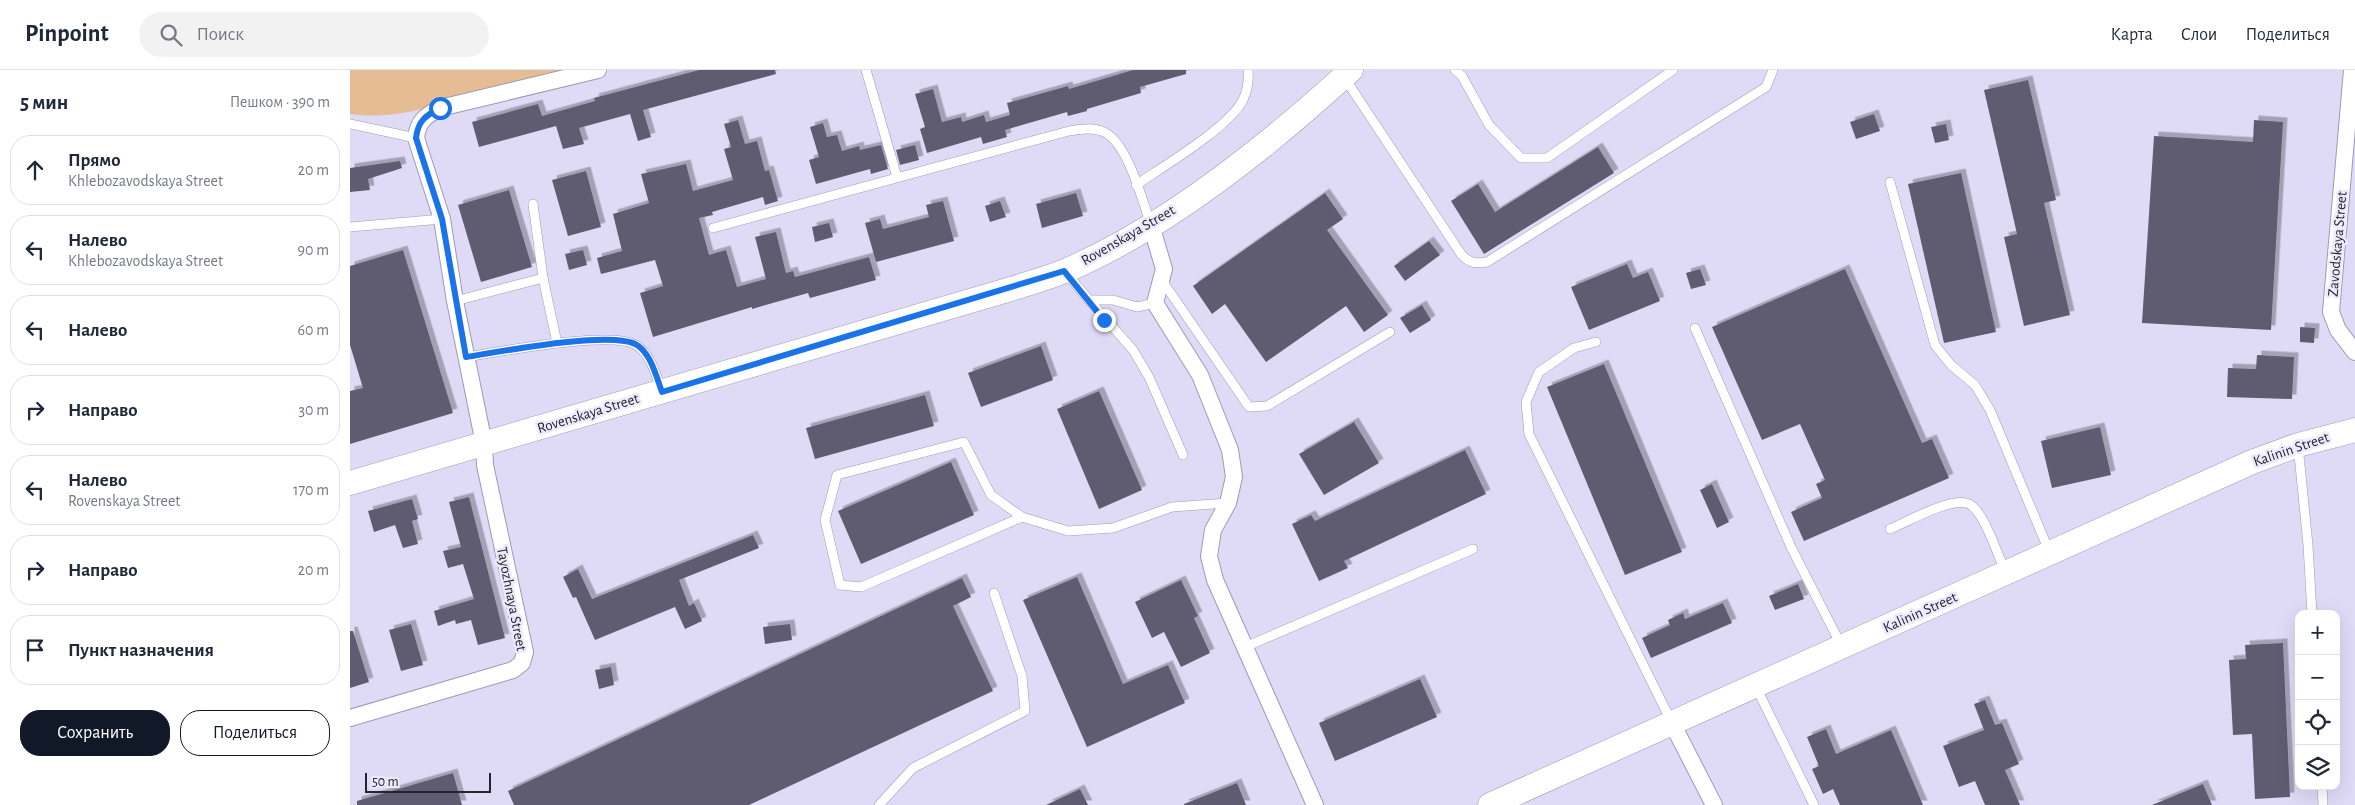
<!DOCTYPE html>
<html lang="ru">
<head>
<meta charset="utf-8">
<style>
	body { margin:0; font-family:"Alegreya Sans",sans-serif; background:#f2f2f3; color:#1f2937 }
	.controls { position:absolute; right:15px; bottom:15px; display:grid; overflow:hidden; border-radius:10px; box-shadow:0 5px 20px #0002 }
	.controls button { width:45px; height:45px; display:grid; place-items:center; padding:0; border:0; border-bottom:1px solid #e0e1e3; background:#fff; color:#1f2937; font:25px sans-serif }
	.scale { position:absolute; left:15px; bottom:12px; width:126px; box-sizing:border-box; padding-left:5px; border:2px solid #26242e; border-top:0; font-size:14px; line-height:18px; white-space:nowrap; color:#26242e; -webkit-text-stroke:4px #eceafb; paint-order:stroke }
	.stop { position:absolute; width:15px; height:15px; margin:-11px; border:4px solid #1a73e8; border-radius:50%; background:#fff }
	.stop.end { background:#1a73e8; border-color:#fff; box-shadow:0 1px 5px #0008 }
	.list { margin:0; padding:0; list-style:none }
	h2 { display:flex; justify-content:space-between; align-items:center; height:65px; margin:0; padding:0 20px; font-size:21px }
	h2 small { font-size:16px; font-weight:400; color:#747a83 }
	.list li { display:grid; grid-template-columns:32px 1fr auto; gap:15px; align-items:center; box-sizing:border-box; height:70px; margin:0 10px 10px; padding:0 10px; border:1px solid #e0e1e3; border-radius:20px }
	.list b { display:block; font-size:19px; white-space:nowrap }
	.list p { margin:0; font-size:16px; white-space:nowrap; color:#747a83 }
	.list em { font-size:16px; font-style:normal; color:#747a83 }
	.actions { display:flex; gap:10px; padding:15px 20px }
	.actions a { flex:1; padding:11px 0; border:1px solid #111827; border-radius:20px; text-align:center; font-size:18px; color:#111827 }
	.actions .main { background:#111827; color:#fff }
	.icon { flex:none; width:28px; height:28px; fill:none; stroke:currentColor; stroke-width:2; stroke-linecap:round; stroke-linejoin:round }
	.map { position:relative; flex:none; width:2005px; height:735px; overflow:hidden }
	header { display:flex; align-items:center; gap:30px; box-sizing:border-box; height:70px; padding:0 25px; background:#fff; border-bottom:1px solid #e0e1e3 }
	header strong { font-size:24px }
	nav { display:flex; gap:28px; margin-inline-start:auto; font-size:18px }
	.search { width:350px; height:45px; background:#f2f2f3; display:flex; align-items:center; gap:12px; box-sizing:border-box; padding:0 18px; border-radius:28px; color:#747a83; font-size:19px }
	main { display:flex }
	aside { flex:1; background:#fff }
	.map>svg:first-child { display:block }
</style>
</head>
<body>
<header>
<strong>Pinpoint</strong>
<div class="search"><svg class="icon" aria-label="search" viewBox="0 0 24 24"><circle cx="10" cy="10" r="6"/><path d="M15 15l6 6"/></svg>Поиск</div>
<nav><a>Карта</a><a>Слои</a><a>Поделиться</a></nav>
</header>
<main>
<aside>
<h2>5 мин<small>Пешком · 390 m</small></h2>
<ul class="list">
<li><svg class="icon" aria-label="ahead" viewBox="0 0 24 24"><path d="M12 20V5M6 11l6-6 6 6"/></svg><div><b>Прямо</b><p>Khlebozavodskaya Street</p></div><em>20 m</em></li>
<li><svg class="icon" aria-label="left" viewBox="0 0 24 24"><path d="M17 20v-9H6M10 6l-5 5 5 5"/></svg><div><b>Налево</b><p>Khlebozavodskaya Street</p></div><em>90 m</em></li>
<li><svg class="icon" aria-label="left" viewBox="0 0 24 24"><path d="M17 20v-9H6M10 6l-5 5 5 5"/></svg><div><b>Налево</b></div><em>60 m</em></li>
<li><svg class="icon" aria-label="right" viewBox="0 0 24 24"><path d="M7 20v-9h11M14 6l5 5-5 5"/></svg><div><b>Направо</b></div><em>30 m</em></li>
<li><svg class="icon" aria-label="left" viewBox="0 0 24 24"><path d="M17 20v-9H6M10 6l-5 5 5 5"/></svg><div><b>Налево</b><p>Rovenskaya Street</p></div><em>170 m</em></li>
<li><svg class="icon" aria-label="right" viewBox="0 0 24 24"><path d="M7 20v-9h11M14 6l5 5-5 5"/></svg><div><b>Направо</b></div><em>20 m</em></li>
<li><svg class="icon" aria-label="arrive" viewBox="0 0 24 24"><path d="M6 21V4h12l-3 4 3 4H6"/></svg><div><b>Пункт назначения</b></div></li>
</ul>
<div class="actions"><a class="main">Сохранить</a><a>Поделиться</a></div>
</aside>
<div class="map">
<svg width="2005" height="735" viewBox="0 0 2005 735">
	<defs>
		<filter id="shadow"><feDropShadow dx="4.5" dy="-4.5" stdDeviation="0" flood-color="#0004"/></filter>
	</defs>
	<rect width="100%" height="100%" fill="#dfdbf7"/>
	<path fill="#e6bc94" d="M0 0H224L87 34C59 44 30 48 0 44Z"/>
	<g fill="#5f5b72" filter="url(#shadow)">
		<path d="M349 0H425L426 4 293 40 301 67 288 71 280 44 229 58 234 74 213 79 206 56 129 77 122 52 188 34 192 46 245 31 244 28Z"/>
		<path d="M783 0H836V4L790 17 791 23 737 39V41L718 46 717 42 655 60 657 67 633 74 631 67 577 83 570 59 575 57 565 24 583 19 592 52 611 47 612 52 634 45 636 52 660 45 657 33 718 16 719 19Z"/>
		<path d="M1678 10 1706 130 1694 133 1720 245 1674 256 1654 167 1667 164 1634 20Z"/>
		<path d="M1524 44 1530 61 1506 69 1500 52Z"/>
		<path d="M388 50 395 74 407 71 415 101 419 100 428 131 415 135 413 127 362 142 363 145 349 148 359 185 376 180 387 217 416 209 405 167 426 162 436 203 443 201 445 207 519 187 526 210 460 228 458 223 402 239V237L303 267 290 223 313 216 305 190 251 204 247 188 272 181 263 144 299 133 291 104 336 94 343 121 383 110 374 79 381 77 374 54Z"/>
		<path d="M1904 50 1933 52 1921 260 1792 253 1804 66 1903 72Z"/>
		<path d="M473 53 477 67 487 65 492 81 509 76 510 80 531 75 538 99 521 104 520 99 466 114 459 90 469 87 460 57Z"/>
		<path d="M1596 54 1599 70 1585 73 1581 57Z"/>
		<path d="M565 75 569 90 550 95 546 80Z"/>
		<path d="M1248 77 1264 103 1134 184 1101 131 1128 114 1145 142Z"/>
		<path d="M50 91 52 98 18 109 20 120 0 122V98Z"/>
		<path d="M236 101 251 157 218 166 202 110Z"/>
		<path d="M1611 103 1646 262 1594 273 1558 114Z"/>
		<path d="M159 120 182 197 131 212 108 135Z"/>
		<path d="M726 123 733 146 692 158 686 134Z"/>
		<path d="M975 123 993 149 977 160 1038 245 1014 262 996 236 916 292 875 234 862 244 843 216Z"/>
		<path d="M593 131 604 171 526 192 515 153 530 149 533 159 579 147 576 135Z"/>
		<path d="M650 131 656 147 640 152 635 136Z"/>
		<path d="M479 153 483 167 465 172 462 157Z"/>
		<path d="M1079 171 1090 185 1055 211 1044 196Z"/>
		<path d="M53 180 103 343 0 374V321L13 318 0 275V196Z"/>
		<path d="M233 180 237 195 219 200 215 184Z"/>
		<path d="M1277 194 1283 208 1298 202 1310 231 1239 260 1221 217Z"/>
		<path d="M1350 199 1356 215 1341 219 1336 203Z"/>
		<path d="M1495 199 1572 373 1582 369 1599 408 1454 471 1441 442 1472 428 1466 414 1475 410 1450 354 1412 370 1362 257Z"/>
		<path d="M1072 235 1081 250 1060 263 1050 248Z"/>
		<path d="M1950 257 1965 258 1964 273 1950 272Z"/>
		<path d="M691 276 703 310 631 337 618 303Z"/>
		<path d="M1907 285 1944 287 1942 329 1877 327 1878 298 1906 299Z"/>
		<path d="M1254 294 1332 482 1275 505 1197 317Z"/>
		<path d="M749 321 792 420 749 439 707 339Z"/>
		<path d="M575 325 584 356 465 389 456 358Z"/>
		<path d="M1004 352 1029 393 974 425 949 384Z"/>
		<path d="M1750 357 1761 405 1702 418 1691 371Z"/>
		<path d="M1115 380 1136 424 994 491 998 498 969 511 942 454 961 445 965 451Z"/>
		<path d="M601 392 624 445 511 494 488 441Z"/>
		<path d="M1362 414 1379 452 1367 458 1350 420Z"/>
		<path d="M119 427 155 568 128 575 121 550 106 554 105 550 88 556 84 541 124 529 113 494 98 498 93 481 111 477 99 432Z"/>
		<path d="M62 429 68 449 62 451 68 474 53 478 45 455 24 462 18 441Z"/>
		<path d="M403 465 409 478 329 510 339 536 344 533 352 551 335 559 325 537 245 570 226 527 223 528 213 507 228 499 242 529Z"/>
		<path d="M727 507 773 614 818 595 835 633 737 677 673 530Z"/>
		<path d="M612 508 621 527 603 536 643 621 399 735H164L158 721Z"/>
		<path d="M831 510 848 546 844 548 860 583 831 597 814 562 802 568 785 532Z"/>
		<path d="M1448 514 1454 529 1425 540 1419 526Z"/>
		<path d="M1373 533 1382 553 1301 588 1292 568 1320 555 1318 550 1333 543 1335 549Z"/>
		<path d="M61 554 73 595 51 601 39 560Z"/>
		<path d="M440 554 442 570 415 574 413 557Z"/>
		<path d="M0 561H3L19 612 0 618Z"/>
		<path d="M1933 573 1940 727 1905 729 1902 664 1883 665 1879 590 1896 589 1895 575Z"/>
		<path d="M261 597 264 615 249 619 245 600Z"/>
		<path d="M1070 609 1087 647 985 691 969 653Z"/>
		<path d="M1635 630 1645 655 1652 653 1669 694 1655 700 1670 735H1635L1625 711 1609 717 1593 676 1634 660 1624 634Z"/>
		<path d="M1476 659 1486 684 1541 660 1573 735H1490L1483 719 1473 724 1462 699 1469 696 1457 667Z"/>
		<path d="M103 703 112 735H7V731Z"/>
		<path d="M887 713 896 735H834V734Z"/>
		<path d="M1853 714 1862 735H1802Z"/>
		<path d="M730 719 738 735H696Z"/>
	</g>
	<g fill="none" stroke-linecap="round" stroke-linejoin="round">
		<defs>
			<g id="service">
				<path d="M516 0 547 107"/>
				<path d="M1105 0 1112 6 1139 55 1171 88H1197L1323 0"/>
				<path d="M994 7 1111 184C1119 193 1125 194 1137 192L1416 17 1423 0"/>
				<path d="M0 54 66 68"/>
				<path d="M1540 112 1585 275 1601 295 1625 315 1640 340 1699 481"/>
				<path d="M786 115C814 96 878 58 893 30 897 21 899 10 898 0"/>
				<path d="M0 157 92 149"/>
				<path d="M363 158 719 61C730 59 743 57 754 62 778 73 792 130 801 155"/>
				<path d="M716 203 739 230H763L787 237 805 233"/>
				<path d="M193 208 207 273"/>
				<path d="M811 209 899 337 917 336 1040 262"/>
				<path d="M739 230 783 280 799 307 833 385"/>
				<path d="M105 231 193 208 183 134"/>
				<path d="M1345 258 1441 477 1492 577"/>
				<path d="M1246 272 1224 278 1189 302 1176 332 1179 364 1322 653"/>
				<path d="M116 287C148 282 262 260 286 275 301 284 306 306 312 321"/>
				<path d="M1948 375 1958 475 1962 544"/>
				<path d="M672 447 511 517 490 515 475 450 487 405 614 372 641 425 672 447 718 461 763 458 822 437 878 433"/>
				<path d="M1540 459C1557 452 1602 426 1619 434 1634 441 1648 486 1655 501"/>
				<path d="M895 577 1123 479"/>
				<path d="M1406 617 1464 735"/>
				<path d="M1972 716 1973 735"/>
				<path d="M529 735 563 698 675 641 672 606 644 523"/>
			</g>
			<g id="minor">
				<path d="M2002 0 1981 242 1988 260 2005 282"/>
				<path d="M801 155 814 199 805 233 850 305 880 380 884 407 878 433 863 460 859 486 865 510 965 735"/>
				<path d="M0 648 163 600 172 593 175 582 135 395 134 374 105 231 92 149 66 68C68 51 75 46 90 38L248 0"/>
				<path d="M1322 653 1364 735"/>
			</g>
			<g id="secondary">
				<path d="M0 413 661 219C679 213 698 208 715 201 818 157 919 75 1001 0"/>
				<path d="M1140 735 1902 392 1948 375 2005 360"/>
			</g>
		</defs>
		<use href="#service" stroke="#9e9ab4" stroke-width="10"/>
		<use href="#minor" stroke="#9e9ab4" stroke-width="18"/>
		<use href="#secondary" stroke="#9e9ab4" stroke-width="25"/>
		<use href="#service" stroke="#fff" stroke-width="9"/>
		<use href="#minor" stroke="#fff" stroke-width="16"/>
		<use href="#secondary" stroke="#fff" stroke-width="24"/>
	</g>
	<g fill="none" stroke-linecap="round" stroke-linejoin="round">
		<path stroke="#1a73e8" stroke-width="6" d="M90 38C75 46 68 51 66 68L92 149 116 287C148 282 262 260 287 275 301 284 306 306 312 322L714 201 754 250"/>
	</g>
	<g text-anchor="middle" stroke-width="5" stroke-linejoin="round" paint-order="stroke">
		<g font-size="15" fill="#26242e" stroke="#eceafb">
			<text transform="translate(778 165) rotate(-30)" y="5">Rovenskaya Street</text>
			<text transform="translate(1987 174) rotate(-85)" y="5">Zavodskaya Street</text>
			<text transform="translate(238 343) rotate(-17)" y="5">Rovenskaya Street</text>
			<text transform="translate(1941 379) rotate(-19)" y="5">Kalinin Street</text>
			<text transform="translate(162 529) rotate(79)" y="5">Tayozhnaya Street</text>
			<text transform="translate(1570 542) rotate(-24)" y="5">Kalinin Street</text>
		</g>
	</g>
</svg>
<div class="controls">
<button>+</button>
<button>−</button>
<button><svg class="icon" aria-label="locate" viewBox="0 0 24 24"><circle cx="12" cy="12" r="6"/><path d="M12 2v4M12 18v4M2 12h4M18 12h4"/></svg></button>
<button><svg class="icon" aria-label="layers" viewBox="0 0 24 24"><path d="M12 4l9 5-9 5-9-5zM3 14l9 5 9-5"/></svg></button>
</div>
<div class="scale">50 m</div>
<div class="stop" style="left:90px;top:38px"></div>
<div class="stop end" style="left:754px;top:250px"></div>
</div>
</main>
</body>
</html>
